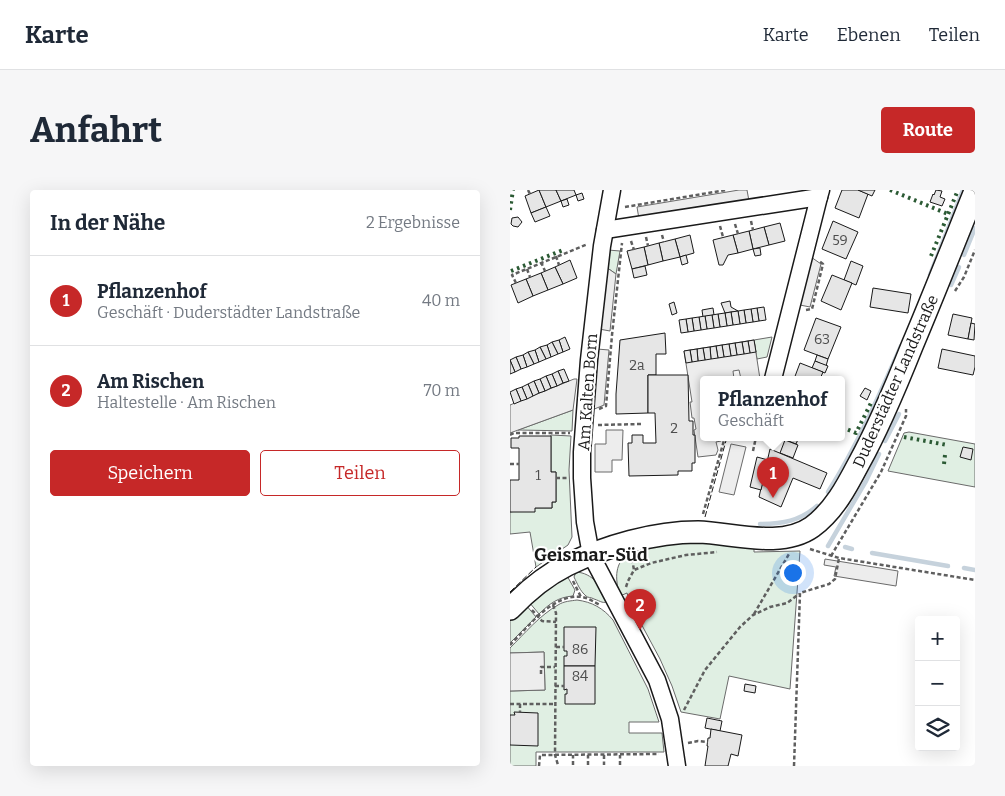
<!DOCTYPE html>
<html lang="de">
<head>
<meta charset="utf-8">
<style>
	body { margin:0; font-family:Bitter,serif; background:#f6f6f7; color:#1f2937 }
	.controls { position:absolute; right:15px; bottom:15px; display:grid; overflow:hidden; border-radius:5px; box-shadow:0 5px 20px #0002 }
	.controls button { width:45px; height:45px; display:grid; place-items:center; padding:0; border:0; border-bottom:1px solid #e0e1e3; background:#fff; color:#1f2937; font:25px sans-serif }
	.you { position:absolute; left:282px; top:382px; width:18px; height:18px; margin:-12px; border:4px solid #fff; border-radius:50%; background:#1a73e8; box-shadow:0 0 0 8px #1a73e833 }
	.badge { display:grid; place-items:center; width:32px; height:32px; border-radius:50%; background:#c62828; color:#fff; font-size:16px; font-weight:700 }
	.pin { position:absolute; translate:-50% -41px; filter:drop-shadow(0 1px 2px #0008) }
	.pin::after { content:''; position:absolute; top:26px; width:18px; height:15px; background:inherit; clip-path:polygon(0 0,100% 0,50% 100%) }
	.popup { position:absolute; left:190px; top:186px; width:145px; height:65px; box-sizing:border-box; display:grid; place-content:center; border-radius:5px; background:#fff; filter:drop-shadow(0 1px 4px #0005); font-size:16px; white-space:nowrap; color:#747a83 }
	.popup b { font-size:19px; color:#1f2937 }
	.popup::after { content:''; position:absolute; left:50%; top:100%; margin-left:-10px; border:10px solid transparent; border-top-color:#fff }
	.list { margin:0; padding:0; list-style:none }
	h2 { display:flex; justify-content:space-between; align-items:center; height:65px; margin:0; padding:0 20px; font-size:21px }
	h2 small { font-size:16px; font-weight:400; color:#747a83 }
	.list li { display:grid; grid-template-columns:32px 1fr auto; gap:15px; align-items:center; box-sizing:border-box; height:90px; padding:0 20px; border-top:1px solid #e0e1e3 }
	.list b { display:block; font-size:19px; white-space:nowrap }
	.list p { margin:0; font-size:16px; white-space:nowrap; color:#747a83 }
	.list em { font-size:16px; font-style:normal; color:#747a83 }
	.actions { display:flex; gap:10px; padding:15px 20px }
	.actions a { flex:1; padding:11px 0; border:1px solid #c62828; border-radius:5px; text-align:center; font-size:18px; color:#c62828 }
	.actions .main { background:#c62828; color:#fff }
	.icon { flex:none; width:28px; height:28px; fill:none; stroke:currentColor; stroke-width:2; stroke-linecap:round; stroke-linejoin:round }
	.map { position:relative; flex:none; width:465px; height:576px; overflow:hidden; border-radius:5px }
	header { display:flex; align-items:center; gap:30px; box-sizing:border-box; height:70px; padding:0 25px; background:#fff; border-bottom:1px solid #e0e1e3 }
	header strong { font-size:24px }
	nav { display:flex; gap:28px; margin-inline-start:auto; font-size:18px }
	.intro { display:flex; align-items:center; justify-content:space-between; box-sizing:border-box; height:120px; padding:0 30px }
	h1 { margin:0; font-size:35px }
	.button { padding:12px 22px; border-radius:5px; background:#c62828; color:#fff; font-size:18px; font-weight:700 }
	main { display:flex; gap:30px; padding:0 30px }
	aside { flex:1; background:#fff; border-radius:5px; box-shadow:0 5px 20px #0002 }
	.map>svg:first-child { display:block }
</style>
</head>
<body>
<header>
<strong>Karte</strong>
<nav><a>Karte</a><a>Ebenen</a><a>Teilen</a></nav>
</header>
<div class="intro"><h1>Anfahrt</h1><a class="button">Route</a></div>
<main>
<aside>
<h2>In der Nähe<small>2 Ergebnisse</small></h2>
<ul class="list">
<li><span class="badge">1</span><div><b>Pflanzenhof</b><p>Geschäft · Duderstädter Landstraße</p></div><em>40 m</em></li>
<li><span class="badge">2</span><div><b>Am Rischen</b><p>Haltestelle · Am Rischen</p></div><em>70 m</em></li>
</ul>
<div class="actions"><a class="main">Speichern</a><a>Teilen</a></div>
</aside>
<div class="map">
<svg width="465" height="576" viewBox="0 0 465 576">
	<rect width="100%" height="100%" fill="#fff"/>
	<g fill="#e0efe3" stroke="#6a6a6a">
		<path d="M98 60 110 61 106 84 96 77Z"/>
		<path d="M262 147 257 167 247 169 244 150Z"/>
		<path d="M63 220 62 241 8 240Z"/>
		<path d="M399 242 465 254V297L378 281 394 243Z"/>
		<path d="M41 245 61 246 59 280 62 347 58 355 26 377 20 342 0 344V322L25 318H42V312H46V282H41Z"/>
		<path d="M187 351 244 356V362L290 361 280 499 219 486 210 529 171 522 162 496 150 469 120 413 117 403 110 406 109 404C109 399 107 397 107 392 105 376 112 365 126 358Z"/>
		<path d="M66 382C83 383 91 397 100 410 93 415 91 411 84 409 81 407 78 408 76 406 70 401 67 393 64 387Z"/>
		<path d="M56 384 65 400 63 406C48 407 39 414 29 424L19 412Z"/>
		<path d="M67 410C82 412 93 418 103 430L138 499 149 532H119V543H152L154 562H26V576H0V501L35 500 34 462 0 463V458C15 443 30 425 48 415 54 411 61 411 67 410Z"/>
		<path d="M16 415 26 427 0 453V430Z"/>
	</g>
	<g fill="#ededed" stroke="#6a6a6a">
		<path d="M229 0H237L239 11 129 29 127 17Z"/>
		<path d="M301 67 311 74 300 117 290 115Z"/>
		<path d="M96 77 106 84 100 141 89 139Z"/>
		<path d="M244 150 250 189H231L229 180 223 181 224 189H194V247H212L211 251 206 252 208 260 206 265 188 267 184 240 186 239 184 228H182L180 212H182L174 161Z"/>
		<path d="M87 159 99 160 94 215 82 220Z"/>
		<path d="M64 189H67L63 220 0 243V215Z"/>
		<path d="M96 240H113L112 270H102V282H85V254H96Z"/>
		<path d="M221 254 236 257 224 305 209 302Z"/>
		<path d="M315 369 388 381 386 396 324 386 326 377 314 375Z"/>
		<path d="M34 462 35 500 0 501V463Z"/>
	</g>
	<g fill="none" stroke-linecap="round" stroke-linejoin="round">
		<g stroke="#c6d2dc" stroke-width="4.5">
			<path d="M454 65 465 38"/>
			<path d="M420 85 453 0"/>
			<path d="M441 95 449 77"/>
			<path d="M375 251 389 224"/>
			<path d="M318 302C347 256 369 206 391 156"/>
			<path d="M250 334C272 334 290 331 307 316"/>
			<path d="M318 356 356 291 369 264"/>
			<path d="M335 357 342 359"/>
			<path d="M362 363 438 376"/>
			<path d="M454 378 465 380"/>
		</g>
	</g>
	<g fill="#e6e6e6" stroke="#1a1a1a">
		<path d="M29 0 36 17 21 23 15 6Z"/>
		<path d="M29 0H46L51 11 36 17Z"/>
		<path d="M46 0H64L66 5 51 11Z"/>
		<path d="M332 0H348L358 4 349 28 325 18Z"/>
		<path d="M348 0H365L362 6Z"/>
		<path d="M426 0 432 1 430 7 435 9 432 16 420 12 423 4 424 5Z"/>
		<path d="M72 3 74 9 68 11 66 5Z"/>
		<path d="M57 9 59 15 53 17 51 11Z"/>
		<path d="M36 17 40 26 25 32 21 23Z"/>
		<path d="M8 27 12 32 8 37 3 36 1 34 2 28Z"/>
		<path d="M323 31 348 42 336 69 312 59Z"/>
		<path d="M270 33 275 51 259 55 254 37Z"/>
		<path d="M254 37 259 55 243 59 239 41Z"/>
		<path d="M239 41 243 59 228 63 223 45Z"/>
		<path d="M180 45 184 63 170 67 165 49Z"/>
		<path d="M223 45 228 63 218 65 213 75H209L203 50Z"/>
		<path d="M165 49 170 67 153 71 149 53Z"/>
		<path d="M149 53 153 71 138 75 134 57Z"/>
		<path d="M134 57 138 75 122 79 117 61Z"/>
		<path d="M250 58 251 65 245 66 243 59Z"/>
		<path d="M176 65 178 73 172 75 170 67Z"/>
		<path d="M60 70 67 88 53 94 45 77Z"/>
		<path d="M341 71 353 76 346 95 334 90Z"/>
		<path d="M135 76 137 85 124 88 122 79Z"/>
		<path d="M45 77 53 94 38 100 31 83Z"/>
		<path d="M31 83 38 100 23 106 16 89Z"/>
		<path d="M322 85 342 93 331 120 311 111Z"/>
		<path d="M16 89 23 106 8 113 1 95Z"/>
		<path d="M363 98 401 104 398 123 360 117Z"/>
		<path d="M220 111 221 117 228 121 215 123 211 113Z"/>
		<path d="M164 112 167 123 162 125 159 114Z"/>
		<path d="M254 117 256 130 249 131 247 118Z"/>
		<path d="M203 118 204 125 193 127 192 120Z"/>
		<path d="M247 118 249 131 243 132 241 119Z"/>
		<path d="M241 119 243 132 236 133 234 120Z"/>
		<path d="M234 120 236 133 230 134 228 121Z"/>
		<path d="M228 121 230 134 223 135 221 122Z"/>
		<path d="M221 122 223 135 217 136 215 123Z"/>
		<path d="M215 123 217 136 210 137 208 124Z"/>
		<path d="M208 124 210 137 204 138 202 125Z"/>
		<path d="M443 124 462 128 458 149 438 145Z"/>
		<path d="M202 125 204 138 197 139 195 126Z"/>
		<path d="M195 126 197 139 191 140 189 127Z"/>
		<path d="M189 127 191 140 184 141 182 128Z"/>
		<path d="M182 128 184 141 178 142 176 129Z"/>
		<path d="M306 128 331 137 318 169 294 160Z"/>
		<path d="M176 129 178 142 171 143 169 130Z"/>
		<path d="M461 133 465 134 464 150 458 149Z"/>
		<path d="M155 143 156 164H146V185H138V223L106 224V204L110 150Z"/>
		<path d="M55 147 60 159 53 162 49 150Z"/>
		<path d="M49 150 53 162 48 164 42 152Z"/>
		<path d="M244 150 246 162 240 163 238 151Z"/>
		<path d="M238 151 240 163 234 164 232 152Z"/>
		<path d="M42 152 48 164 41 167 37 155Z"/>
		<path d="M232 152 234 164 227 165 225 153Z"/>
		<path d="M225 153 227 165 221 166 219 154Z"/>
		<path d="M219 154 221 166 214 167 212 155Z"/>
		<path d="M37 155 41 167 36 169 30 157Z"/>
		<path d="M212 155 214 167 208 168 206 156Z"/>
		<path d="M206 156 208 168 201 169 200 157Z"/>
		<path d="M30 157 36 169 29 172 25 160Z"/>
		<path d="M200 157 201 169 195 170 193 158Z"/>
		<path d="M193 158 195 170 188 171 187 159Z"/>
		<path d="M187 159 188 171 182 172 180 160Z"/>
		<path d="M432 159 465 166V177L463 185 428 178Z"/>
		<path d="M25 160 29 172 24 174 18 162Z"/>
		<path d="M180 160 182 172 176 173 174 161Z"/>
		<path d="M18 162 24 174 17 177 13 165Z"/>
		<path d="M13 165 17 177 11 179 6 167Z"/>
		<path d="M307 165 318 169 316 176 305 171Z"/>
		<path d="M6 167 11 179 5 182 0 170Z"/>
		<path d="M0 170 5 182 0 184Z"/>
		<path d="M305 171 318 176 315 183 302 178Z"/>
		<path d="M290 173 313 182 310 189H284Z"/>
		<path d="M54 179 59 191 53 193 48 181Z"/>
		<path d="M48 181 53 193 47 196 42 184Z"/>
		<path d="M42 184 47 196 41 198 36 186Z"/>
		<path d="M138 185H178L179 231H183V245H185V273H182V281H168V285L119 286 118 253H122V245H133V253H146L145 223H138Z"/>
		<path d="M36 186 41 198 35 201 30 189Z"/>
		<path d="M30 189 35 201 29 203 24 191Z"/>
		<path d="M24 191 29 203 23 206 18 194Z"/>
		<path d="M18 194 23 206 17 209 12 197Z"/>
		<path d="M12 197 17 209 11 211 6 199Z"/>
		<path d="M355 198 361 201 357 210 350 206Z"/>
		<path d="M6 199 11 211 4 214 0 202Z"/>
		<path d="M9 246H41V282H46V312H42V318H25V322H0V290H9V258H1V248H9Z"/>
		<path d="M268 247H289L286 254Z"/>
		<path d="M275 250 288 255 283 268 270 263Z"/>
		<path d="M453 257 463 259 461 270 450 267Z"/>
		<path d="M260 259 317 283 310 299 283 288 271 317 249 307Z"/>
		<path d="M247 267 258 270 251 300 240 297Z"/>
		<path d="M54 437H86L85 476H54V466H57V461H54Z"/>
		<path d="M54 476H85V514H55V504H57V499L54 500Z"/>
		<path d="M235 494 246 496 245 503 234 501Z"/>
		<path d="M4 522 28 523V556L0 555V525H5Z"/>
		<path d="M197 528 212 531 210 541 195 538Z"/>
		<path d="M201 539 232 545 228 566 221 564 218 576H195L198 556H197L198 548H200Z"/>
	</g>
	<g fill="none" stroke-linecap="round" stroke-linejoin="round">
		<defs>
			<g id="minor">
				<path d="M102 0 92 56 79 170 72 262V288L75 332 81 365 147 490 160 529 167 576"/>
				<path d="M95 40 309 7 311 0"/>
				<path d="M263 189 309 7"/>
			</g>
			<path id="major" d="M0 419C16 402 35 386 57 375 96 356 144 342 188 342 223 343 271 359 302 337 324 321 337 296 349 273 370 235 386 196 402 156 424 104 444 53 465 1"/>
		</defs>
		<use href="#minor" stroke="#1a1a1a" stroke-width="19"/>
		<use href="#major" stroke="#1a1a1a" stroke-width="24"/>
		<g stroke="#5f5f5f" stroke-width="2.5" stroke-dasharray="4 2.5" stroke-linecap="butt">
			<path d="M18 0 20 4"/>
			<path d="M115 17 216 0"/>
			<path d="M241 31 243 40"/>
			<path d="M225 34 228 44"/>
			<path d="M210 36 213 47"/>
			<path d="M152 45 154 52"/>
			<path d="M136 47 138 56"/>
			<path d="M121 51 124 60"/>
			<path d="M46 66 49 75"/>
			<path d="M31 72 35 81"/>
			<path d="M17 79 20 87"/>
			<path d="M6 93 2 85 78 54"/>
			<path d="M445 101 454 87 465 60"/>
			<path d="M296 120 302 119 313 74 309 71"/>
			<path d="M89 219 96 216 102 145 112 53"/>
			<path d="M88 235 132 234"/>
			<path d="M0 245 4 243H60"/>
			<path d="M243 261 246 247"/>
			<path d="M0 274H9"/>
			<path d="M46 288H58"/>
			<path d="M193 324 215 247"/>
			<path d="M300 359 329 368 465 390"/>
			<path d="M321 366 371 282 396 226V219"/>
			<path d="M122 369 124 380"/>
			<path d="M63 391 71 407"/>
			<path d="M116 397 118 391 124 380 141 373 176 365 207 362"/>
			<path d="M43 415 46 423 45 565 48 575"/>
			<path d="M22 420 32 431 46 432"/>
			<path d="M244 424 279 364"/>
			<path d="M0 455C18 437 43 403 72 407 78 408 84 412 90 415"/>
			<path d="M46 457H54"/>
			<path d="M31 484V477H45"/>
			<path d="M45 496H54"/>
			<path d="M0 514H45"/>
			<path d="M10 514V522"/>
			<path d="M174 520 195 480 230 437 243 425 260 417 277 413 289 404"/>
			<path d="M178 553 188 551 198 552"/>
			<path d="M94 565V575"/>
			<path d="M63 575V565"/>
			<path d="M78 575V565"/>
			<path d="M110 575V565"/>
			<path d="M29 576 30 565 149 564"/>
			<path d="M284 576 290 403 319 394 325 389 329 368"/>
		</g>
		<use href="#minor" stroke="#fff" stroke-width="16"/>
		<use href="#major" stroke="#fff" stroke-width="21"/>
		<g stroke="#2b5a34" stroke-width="4" stroke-dasharray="2.5 4" stroke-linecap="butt">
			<path d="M380 0 438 24"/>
			<path d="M0 20 3 0"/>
			<path d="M421 66 448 0"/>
			<path d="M1 81 53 60"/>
			<path d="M332 237 346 243 362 211"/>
			<path d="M394 247 437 255"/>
			<path d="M434 274 435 265"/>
		</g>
		<g stroke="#1a1a1a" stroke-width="1" stroke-dasharray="6 2.5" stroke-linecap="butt">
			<path d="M232 247 243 250"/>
			<path d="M195 327 217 247"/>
			<path d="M0 402 26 377"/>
		</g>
	</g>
	<g text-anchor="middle" stroke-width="4" stroke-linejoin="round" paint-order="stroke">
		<g font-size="14" fill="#4d4d4d">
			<text x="330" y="55">59</text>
			<text x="312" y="154">63</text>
			<text x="127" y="180">2a</text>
			<text x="164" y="243">2</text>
			<text x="28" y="290">1</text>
			<text x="70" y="464">86</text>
			<text x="70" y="491">84</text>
		</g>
		<g font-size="16" fill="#1a1a1a" stroke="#fff">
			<text transform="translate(385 191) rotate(-66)" y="6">Duderstädter Landstraße</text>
			<text transform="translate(77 202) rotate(-86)" y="6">Am Kalten Born</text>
		</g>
		<g font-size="18" font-weight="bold" fill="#1a1a1a" stroke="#fff">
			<text x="81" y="371">Geismar-Süd</text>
		</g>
	</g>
</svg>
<div class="controls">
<button>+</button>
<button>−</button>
<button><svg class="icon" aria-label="layers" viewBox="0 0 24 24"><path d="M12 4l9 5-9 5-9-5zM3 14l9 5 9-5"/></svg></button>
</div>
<div class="you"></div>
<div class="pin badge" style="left:263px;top:308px">1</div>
<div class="popup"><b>Pflanzenhof</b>Geschäft</div>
<div class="pin badge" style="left:130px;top:440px">2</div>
</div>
</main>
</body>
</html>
